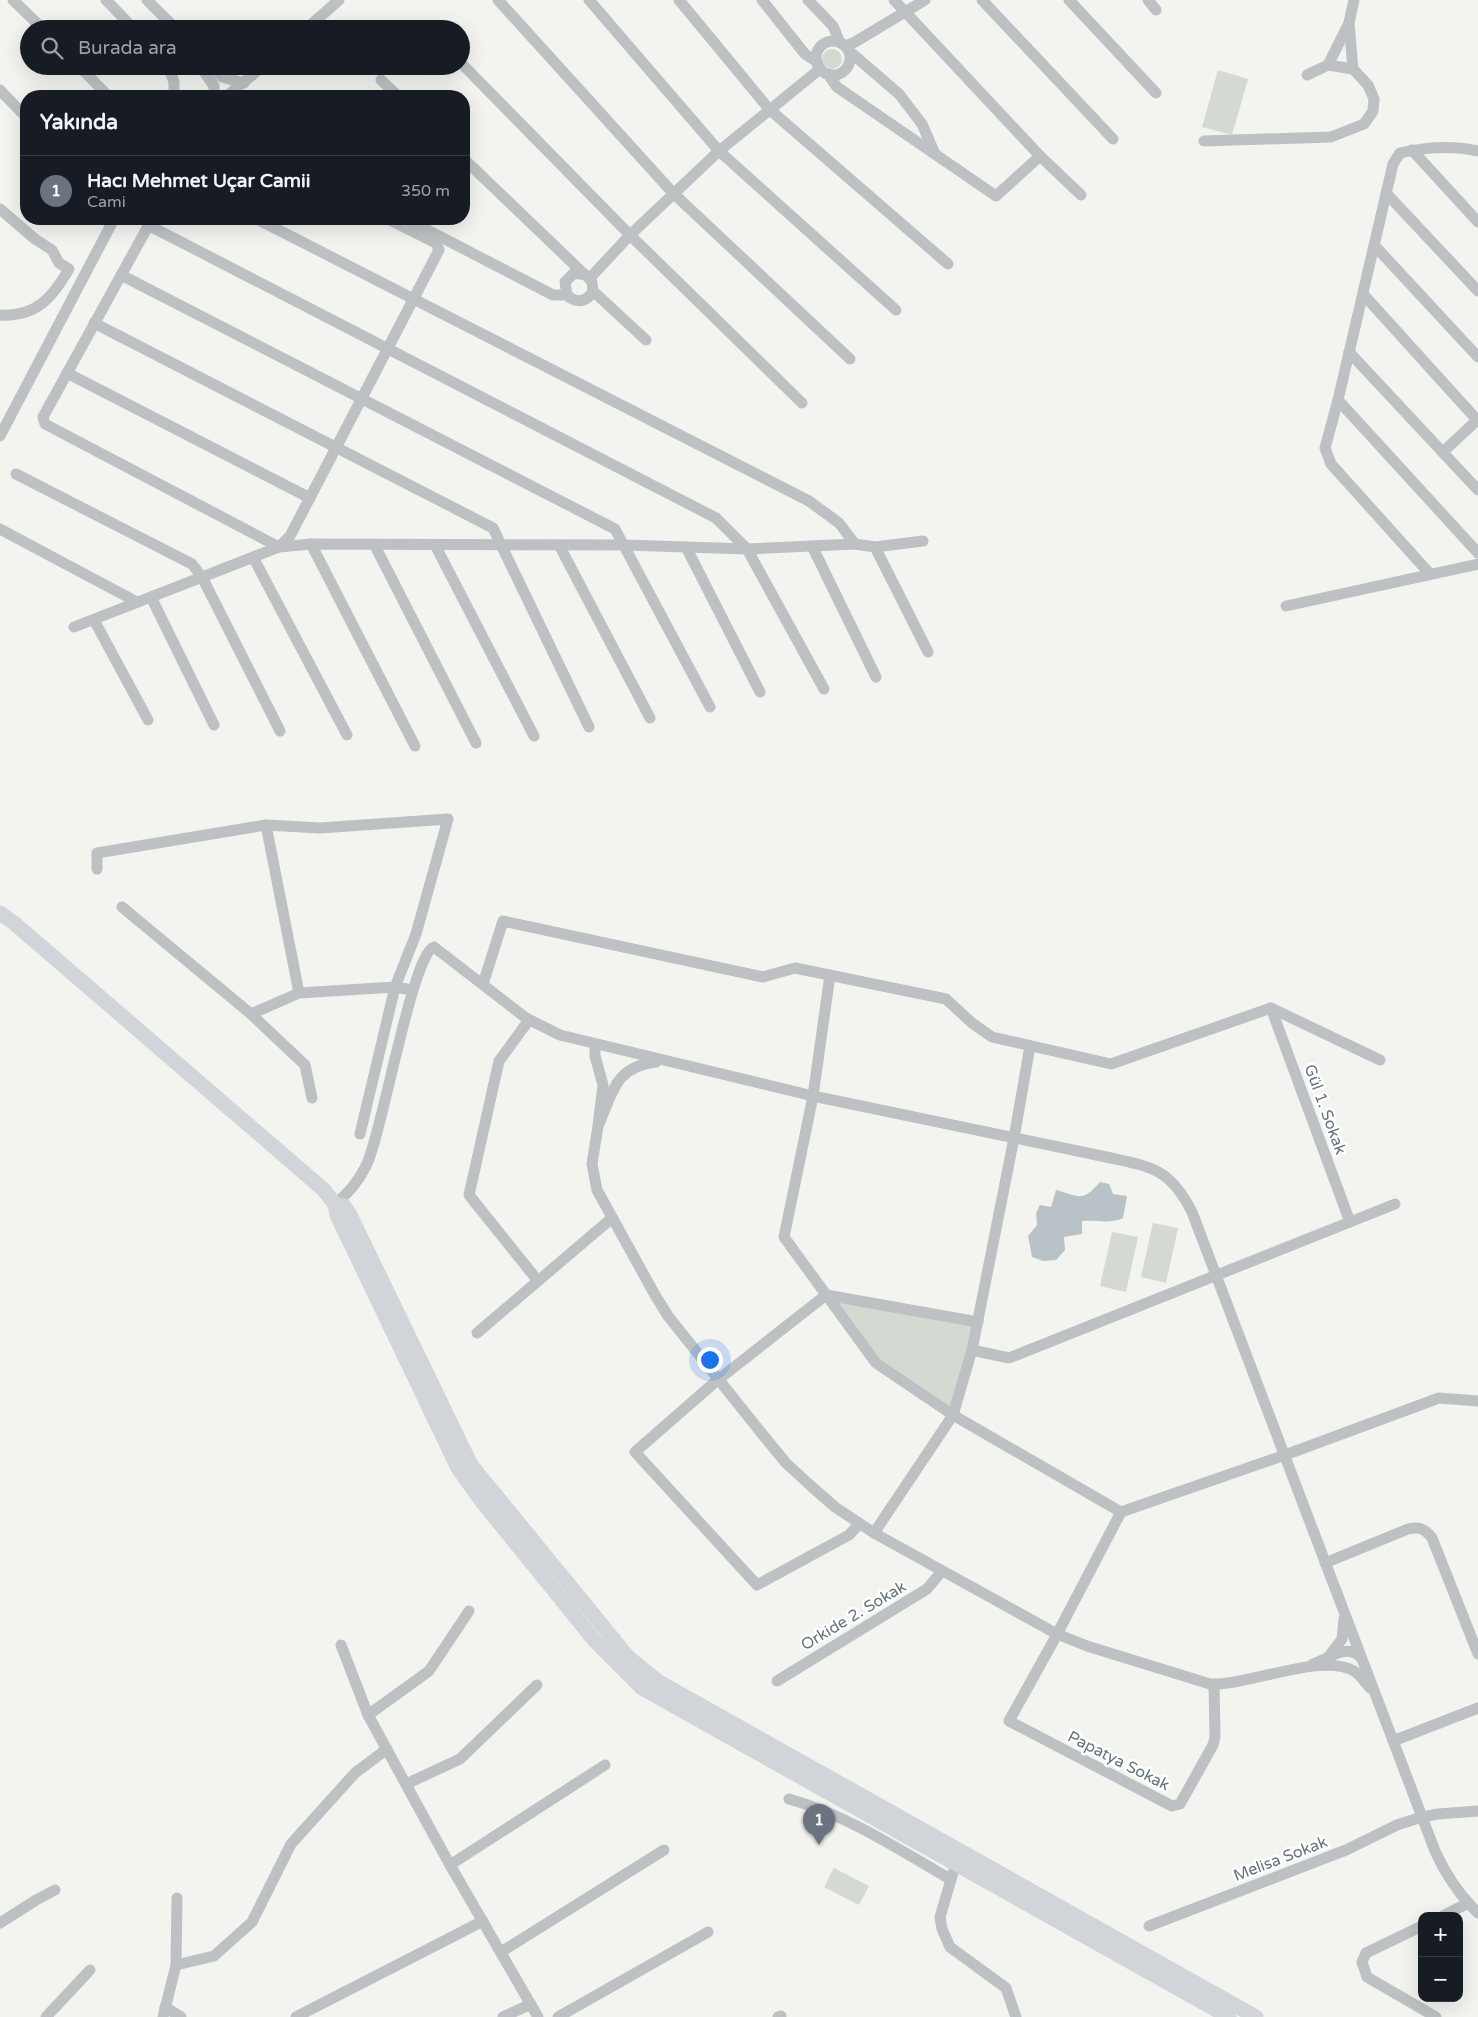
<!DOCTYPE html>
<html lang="tr">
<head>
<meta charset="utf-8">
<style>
	body { margin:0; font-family:"Varela Round",sans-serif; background:#242831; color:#f1f3f6 }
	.controls { position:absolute; right:15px; bottom:15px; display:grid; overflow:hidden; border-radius:10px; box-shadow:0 5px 20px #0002 }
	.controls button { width:45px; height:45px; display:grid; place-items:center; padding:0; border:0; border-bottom:1px solid #363941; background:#171b24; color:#f1f3f6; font:25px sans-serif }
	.you { position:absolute; left:709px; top:1359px; width:18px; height:18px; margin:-12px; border:4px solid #fff; border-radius:50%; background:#1a73e8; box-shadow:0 0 0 8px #1a73e833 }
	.badge { display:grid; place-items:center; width:32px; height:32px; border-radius:50%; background:#0f766e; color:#fff; font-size:16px; font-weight:700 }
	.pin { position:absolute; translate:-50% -41px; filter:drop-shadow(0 1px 2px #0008) }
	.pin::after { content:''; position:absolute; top:26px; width:18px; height:15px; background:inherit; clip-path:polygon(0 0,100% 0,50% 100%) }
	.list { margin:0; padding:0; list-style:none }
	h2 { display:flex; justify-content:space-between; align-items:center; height:65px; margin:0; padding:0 20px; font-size:21px }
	h2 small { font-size:16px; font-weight:400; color:#9ea1a6 }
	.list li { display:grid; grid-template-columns:32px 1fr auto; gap:15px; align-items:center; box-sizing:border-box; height:70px; padding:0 20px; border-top:1px solid #363941 }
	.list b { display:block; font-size:19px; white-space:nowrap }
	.list p { margin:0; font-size:16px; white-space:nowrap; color:#9ea1a6 }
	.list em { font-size:16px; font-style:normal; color:#9ea1a6 }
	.icon { flex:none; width:28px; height:28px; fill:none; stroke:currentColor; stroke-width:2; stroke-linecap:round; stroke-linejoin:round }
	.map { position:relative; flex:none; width:1478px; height:2017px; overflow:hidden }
	.search { position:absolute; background:#171b24; box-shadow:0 5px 20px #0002; left:20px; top:20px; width:450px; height:55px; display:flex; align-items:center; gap:12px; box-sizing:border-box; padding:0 18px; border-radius:28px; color:#9ea1a6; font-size:19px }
	.panel { position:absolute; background:#171b24; box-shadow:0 5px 20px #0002; left:20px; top:90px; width:450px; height:135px; border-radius:20px }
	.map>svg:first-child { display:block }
</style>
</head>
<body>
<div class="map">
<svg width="1478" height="2017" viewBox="0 0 1478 2017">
	<rect width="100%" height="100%" fill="#f3f3f0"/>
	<g fill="#d4dad1">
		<circle cx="832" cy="59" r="10"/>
		<path d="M1218 70 1248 79 1232 135 1202 127Z"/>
		<path d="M1153 1223 1178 1228 1166 1283 1141 1277Z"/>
		<path d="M1112 1232 1138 1237 1126 1292 1100 1286Z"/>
		<path d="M826 1295 978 1322 953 1415 876 1363Z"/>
		<path d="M834 1868 869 1886 859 1905 824 1887Z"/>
	</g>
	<path fill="#b9c2c7" d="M1100 1182 1109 1184 1113 1194 1127 1196 1123 1218C1110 1224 1097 1220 1082 1221V1234L1064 1237 1065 1250 1056 1260 1043 1261 1032 1257 1028 1236 1037 1225 1036 1213 1040 1205 1051 1207 1056 1190C1079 1196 1082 1203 1100 1182Z"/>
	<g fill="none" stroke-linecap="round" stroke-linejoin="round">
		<g stroke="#bdc1c4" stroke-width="11">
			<path d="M13 0 43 29"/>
			<path d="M106 0 134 29"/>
			<path d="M147 0 176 29"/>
			<path d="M498 0 673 193 850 359"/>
			<path d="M589 0 719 151 896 310"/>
			<path d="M679 0 769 109 948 264"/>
			<path d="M762 0 805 54 817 62"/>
			<path d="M808 0 833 26 840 43"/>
			<path d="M894 0 1040 156 1081 195"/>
			<path d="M982 0 1113 139"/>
			<path d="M1069 0 1156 93"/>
			<path d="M1148 0 1156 10"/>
			<path d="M1349 23 1353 69"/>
			<path d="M306 29 339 0"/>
			<circle cx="833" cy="58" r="17"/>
			<path d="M845 46 855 42 925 0"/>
			<path d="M848 50 899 94 922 124 935 154"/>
			<path d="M461 63 630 235 802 403"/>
			<path d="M1328 65 1349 23 1354 0"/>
			<path d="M79 66 108 96"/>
			<path d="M168 66 174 82V96"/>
			<path d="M200 66 214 86V96"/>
			<path d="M212 66 222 77 244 83"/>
			<path d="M828 74 837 87 996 196 1040 156"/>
			<path d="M381 80 398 96"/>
			<path d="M0 90 26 117"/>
			<path d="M227 96 263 66"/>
			<path d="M1204 141 1331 137 1364 124 1373 111 1374 99 1368 85 1353 69 1328 65 1307 75"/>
			<path d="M1412 150 1478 222"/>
			<path d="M464 159 583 273"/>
			<path d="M1386 193 1478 291"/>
			<path d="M0 209 35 239 52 250 59 263 69 269C52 298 36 317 0 315"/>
			<path d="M152 219 43 417 45 424 279 547 290 536 439 250 436 243 388 219"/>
			<path d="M257 219 809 501 839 523 855 544"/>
			<path d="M406 219 553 295H567"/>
			<path d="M148 225 716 518 747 549 824 689"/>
			<path d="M1374 245 1478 357"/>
			<path d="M121 275 615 529 710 707"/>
			<path d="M590 278 630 235 719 151 820 69"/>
			<path d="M593 291C587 302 576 304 567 295L565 282 574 273 586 275 592 282 593 291 646 340"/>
			<path d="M1363 294 1478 421"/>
			<path d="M94 323 493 528 589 727"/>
			<path d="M1349 352 1478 490"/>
			<path d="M67 373 310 498"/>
			<path d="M1338 400 1478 553"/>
			<path d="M0 436 114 219"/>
			<path d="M1443 452 1476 421"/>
			<path d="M16 474 192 564 202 577 280 731"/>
			<path d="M0 529 137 602"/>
			<path d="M311 544 415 746"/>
			<path d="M374 544 476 743"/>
			<path d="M435 545 534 736"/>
			<path d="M559 545 650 718"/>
			<path d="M812 546 876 677"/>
			<path d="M686 547 760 692"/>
			<path d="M875 547 928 652"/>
			<path d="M253 557 347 735"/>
			<path d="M1430 574 1331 464 1325 448 1338 400 1393 164 1400 153C1426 147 1452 145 1478 151"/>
			<path d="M151 597 214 725"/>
			<path d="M1286 606 1478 564"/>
			<path d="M94 620 148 720"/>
			<path d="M74 627 279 547 311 544 625 545 747 549 855 544 875 547 923 541"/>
			<path d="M266 825 299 993"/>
			<path d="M97 869V853L266 825 320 828 448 819 416 934 395 987 360 1134"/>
			<path d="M122 907 251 1014 299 993 395 987 412 990"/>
			<path d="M830 975 813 1096 784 1237 876 1363 953 1415 1121 1512 1285 1455 1439 1398 1478 1401"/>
			<path d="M483 984 503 921 763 977 795 968 946 999 972 1023 992 1037 1111 1064 1271 1008 1380 1060"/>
			<path d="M1271 1008 1350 1222"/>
			<path d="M251 1014 305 1065 312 1098"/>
			<path d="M529 1020 499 1061 469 1195 538 1281"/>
			<path d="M595 1045V1056L603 1085 598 1126C613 1093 614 1067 656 1062"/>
			<path d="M598 1126 592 1164 597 1190 655 1295 668 1316 763 1435 786 1463 811 1486 835 1507 874 1533 1057 1634 1087 1646 1210 1684C1248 1686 1322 1652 1354 1671 1360 1675 1365 1682 1370 1688"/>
			<path d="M335 1204C348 1194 358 1182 366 1166 382 1135 412 954 434 947L526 1018 560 1035 813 1096 1111 1158C1153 1167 1171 1170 1192 1212L1435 1851C1446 1875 1459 1895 1478 1913"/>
			<path d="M477 1333 612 1218"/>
			<path d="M972 1350 1009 1358 1395 1204"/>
			<path d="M1121 1512 1054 1640 1009 1721 1172 1806 1180 1804 1213 1745 1215 1737 1214 1684"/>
			<path d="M859 1524 849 1535 757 1585 635 1452 714 1383 826 1295 978 1322"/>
			<path d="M874 1533 953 1415 972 1350 1014 1138 1030 1046"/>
			<path d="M1325 1563 1408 1529C1419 1526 1425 1529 1432 1538L1478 1654"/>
			<path d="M341 1645 368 1715 450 1865 538 2017"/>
			<path d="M1329 1656 1342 1639 1344 1619"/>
			<path d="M1313 1664C1328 1659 1348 1642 1361 1658"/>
			<path d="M777 1681 927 1589 942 1571"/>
			<path d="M368 1715 429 1671 469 1611"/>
			<path d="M1393 1741 1478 1708"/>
			<path d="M406 1784 460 1759 537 1685"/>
			<path d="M789 1799C847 1815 898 1849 950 1879"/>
			<path d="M956 1863 940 1917 942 1929 950 1947 1006 1988 1016 2017"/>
			<path d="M450 1865 605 1765"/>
			<path d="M1443 1916 1468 1903"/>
			<path d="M0 1923 36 1900 55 1890"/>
			<path d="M1149 1926 1346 1850 1397 1825 1422 1817 1438 1814 1478 1811"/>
			<path d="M1422 1926 1366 1953 1362 1962 1367 1977 1436 2017"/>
			<path d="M501 1952 664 1850"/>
			<path d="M176 1965 214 1956 252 1922 291 1844 355 1773 387 1749"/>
			<path d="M165 2007 181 2017"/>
			<path d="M46 2017 90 1970"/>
			<path d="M163 2017 176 1965 177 1898"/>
			<path d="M296 2017 483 1921"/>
			<path d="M503 2017 531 2004"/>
			<path d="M558 2017 708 1932"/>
			<path d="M778 2017 781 2016"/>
		</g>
		<g stroke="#d1d5d9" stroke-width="15">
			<path d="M0 913 14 923 323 1189 335 1204 337 1215 458 1468 480 1499 595 1641 642 1688 1229 2017"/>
			<path d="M335 1204 344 1206 350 1215 471 1465 628 1657 659 1682 1256 2017"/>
		</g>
	</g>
	<g text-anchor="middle" stroke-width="5" stroke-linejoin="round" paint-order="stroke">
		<g font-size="16" fill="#65737e" stroke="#fff">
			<text transform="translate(1326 1109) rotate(70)" y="6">Gül 1. Sokak</text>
			<text transform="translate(853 1615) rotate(-31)" y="6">Orkide 2. Sokak</text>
			<text transform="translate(1119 1760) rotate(27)" y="6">Papatya Sokak</text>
			<text transform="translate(1280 1858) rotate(-21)" y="6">Melisa Sokak</text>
		</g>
	</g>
</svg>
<div class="controls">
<button>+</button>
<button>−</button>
</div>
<div class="you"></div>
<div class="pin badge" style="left:819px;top:1845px;background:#6b7280">1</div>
<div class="search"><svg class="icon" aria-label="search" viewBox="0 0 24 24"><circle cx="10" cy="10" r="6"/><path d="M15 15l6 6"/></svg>Burada ara</div>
<section class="panel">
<h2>Yakında<small></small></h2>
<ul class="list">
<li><span class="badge" style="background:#6b7280">1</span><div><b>Hacı Mehmet Uçar Camii</b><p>Cami</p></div><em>350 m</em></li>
</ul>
</section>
</div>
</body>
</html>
